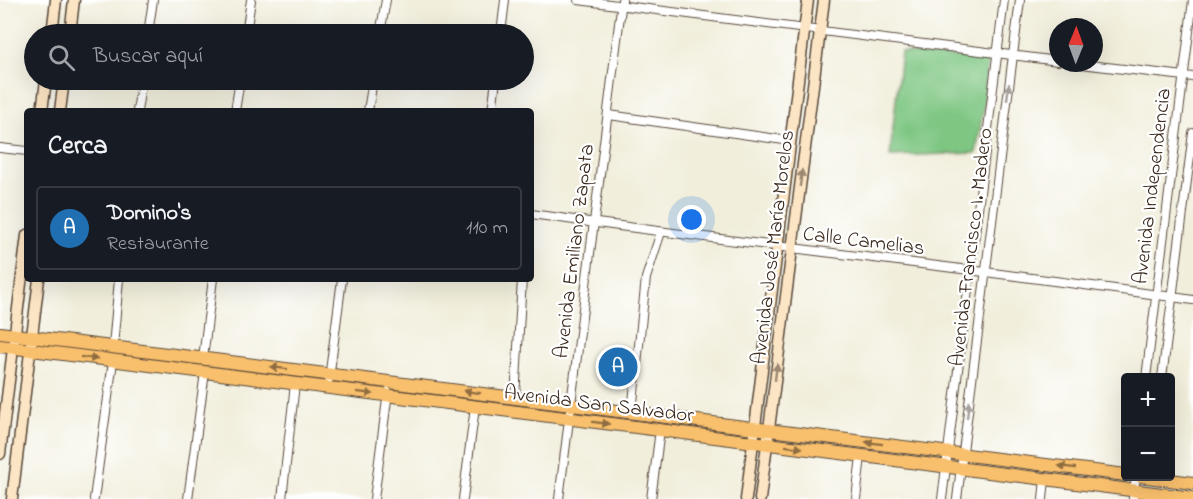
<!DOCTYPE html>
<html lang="es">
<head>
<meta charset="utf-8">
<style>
	body { margin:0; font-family:"Indie Flower",sans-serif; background:#242831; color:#f1f3f6 }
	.controls { position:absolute; right:18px; bottom:18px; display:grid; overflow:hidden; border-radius:6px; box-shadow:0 6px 24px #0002 }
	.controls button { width:54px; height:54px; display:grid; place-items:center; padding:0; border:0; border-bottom:2px solid #363941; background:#171b24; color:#f1f3f6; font:30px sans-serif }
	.compass { position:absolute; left:1049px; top:18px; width:54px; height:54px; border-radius:50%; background:#171b24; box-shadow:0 6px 24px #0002; rotate:1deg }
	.you { position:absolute; left:692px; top:220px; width:21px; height:21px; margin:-15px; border:4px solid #fff; border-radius:50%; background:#1a73e8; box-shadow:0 0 0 9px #1a73e833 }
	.badge { display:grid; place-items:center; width:39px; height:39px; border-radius:50%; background:#1f6fb2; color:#fff; font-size:20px; font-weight:700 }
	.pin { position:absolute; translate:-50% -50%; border:3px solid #fff; box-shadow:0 2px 6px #0006 }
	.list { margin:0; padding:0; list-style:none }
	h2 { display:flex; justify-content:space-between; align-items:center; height:78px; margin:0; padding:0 24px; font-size:26px }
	h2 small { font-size:20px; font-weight:400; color:#9ea1a6 }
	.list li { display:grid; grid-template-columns:39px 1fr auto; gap:18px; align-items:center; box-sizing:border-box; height:84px; margin:0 12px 12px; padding:0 12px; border:2px solid #363941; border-radius:6px }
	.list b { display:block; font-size:22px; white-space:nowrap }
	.list p { margin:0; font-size:20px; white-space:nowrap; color:#9ea1a6 }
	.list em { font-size:20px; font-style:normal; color:#9ea1a6 }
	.icon { flex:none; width:33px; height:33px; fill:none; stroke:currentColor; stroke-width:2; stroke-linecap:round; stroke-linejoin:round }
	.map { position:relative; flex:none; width:1193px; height:499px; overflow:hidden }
	.search { position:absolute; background:#171b24; box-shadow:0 6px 24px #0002; left:24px; top:24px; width:510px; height:66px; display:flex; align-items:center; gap:15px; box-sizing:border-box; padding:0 21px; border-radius:33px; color:#9ea1a6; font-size:22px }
	.panel { position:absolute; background:#171b24; box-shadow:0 6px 24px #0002; left:24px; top:108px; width:510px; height:174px; border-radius:6px }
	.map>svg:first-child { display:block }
</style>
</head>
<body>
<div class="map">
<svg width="1193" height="499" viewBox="0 0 1193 499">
	<rect width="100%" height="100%" fill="#fff"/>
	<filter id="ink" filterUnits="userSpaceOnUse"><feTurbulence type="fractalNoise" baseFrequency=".0167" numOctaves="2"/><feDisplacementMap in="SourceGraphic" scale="12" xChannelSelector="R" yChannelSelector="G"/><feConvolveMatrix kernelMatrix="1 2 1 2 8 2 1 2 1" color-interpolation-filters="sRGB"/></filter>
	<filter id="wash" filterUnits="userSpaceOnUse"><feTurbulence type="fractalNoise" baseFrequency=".008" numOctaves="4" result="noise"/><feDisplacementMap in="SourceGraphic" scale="24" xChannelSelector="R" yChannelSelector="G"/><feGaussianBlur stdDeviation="1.35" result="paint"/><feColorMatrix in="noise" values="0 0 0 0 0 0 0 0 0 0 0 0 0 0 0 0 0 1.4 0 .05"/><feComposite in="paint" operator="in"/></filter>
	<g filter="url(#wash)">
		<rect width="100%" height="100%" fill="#f1eedb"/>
		<path fill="#7ec682" stroke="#5c7850" stroke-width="1.5" d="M901 52 988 60 984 105 976 153 890 156Z"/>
	</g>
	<g filter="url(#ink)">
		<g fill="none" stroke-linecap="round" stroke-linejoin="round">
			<defs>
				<g id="street">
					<path d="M578 0 1058 61"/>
					<path d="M148 34 153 0"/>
					<path d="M246 34 251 0"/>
					<path d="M380 34 386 0"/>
					<path d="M501 34 505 0"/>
					<path d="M1072 63 1193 77"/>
					<path d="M137 111 142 80"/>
					<path d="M235 111 240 80"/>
					<path d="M368 111 373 80"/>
					<path d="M492 111 496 80"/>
					<path d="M609 115 791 141"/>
					<path d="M0 148 27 151"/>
					<path d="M531 214C751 245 973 268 1193 300"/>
					<path d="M113 347 119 279"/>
					<path d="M203 358 213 279"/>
					<path d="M1146 378 1193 0"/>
					<path d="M1162 378 1193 133"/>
					<path d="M329 379 342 279"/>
					<path d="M515 398 522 279"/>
					<path d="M632 412 646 278 661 232"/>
					<path d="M94 499 113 361"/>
					<path d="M188 499 205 372"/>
					<path d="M282 499 295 384"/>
					<path d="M374 499 388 392"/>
					<path d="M463 499 475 407"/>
					<path d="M559 499 622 0"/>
					<path d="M651 499 660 430"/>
					<path d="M856 499 861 456"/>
					<path d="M942 499 1004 0"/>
					<path d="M957 499 1020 0"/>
					<path d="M1043 499 1045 479"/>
					<path d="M1133 499 1136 476"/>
				</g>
				<g id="secondary">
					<path d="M52 34 56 0"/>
					<path d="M70 34 74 0"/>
					<path d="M42 111 46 80"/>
					<path d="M60 111 64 80"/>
					<path d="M0 454 27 235"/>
					<path d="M12 499 39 279"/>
					<path d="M746 499 808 0"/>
					<path d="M760 499 824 0"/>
				</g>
				<g id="primary">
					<path d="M0 333 1126 475"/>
					<path d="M0 346 1193 498"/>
					<path d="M1140 476 1193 483"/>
				</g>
			</defs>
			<use href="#street" stroke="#56473a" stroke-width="10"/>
			<use href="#secondary" stroke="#56473a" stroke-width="13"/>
			<use href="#primary" stroke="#56473a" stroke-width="14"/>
			<use href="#street" stroke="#fff" stroke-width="8"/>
			<use href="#secondary" stroke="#fce5c4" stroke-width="10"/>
			<use href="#primary" stroke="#f8bf6c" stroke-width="12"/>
		</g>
		<defs><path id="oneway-solid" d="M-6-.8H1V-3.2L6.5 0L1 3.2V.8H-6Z" transform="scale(1.5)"/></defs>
		<g fill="#a79f9a">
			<use href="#oneway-solid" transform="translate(1008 92) rotate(-83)"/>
			<use href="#oneway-solid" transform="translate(968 410) rotate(-83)"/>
		</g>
		<g fill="#9c8871">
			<use href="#oneway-solid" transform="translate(801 178) rotate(-83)"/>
			<use href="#oneway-solid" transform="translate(776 372) rotate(-83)"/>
		</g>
		<g fill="#906d41">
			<use href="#oneway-solid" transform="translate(89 358) rotate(7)"/>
			<use href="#oneway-solid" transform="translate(279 368) rotate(-173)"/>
			<use href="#oneway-solid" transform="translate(472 392) rotate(-173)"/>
			<use href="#oneway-solid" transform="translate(365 393) rotate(7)"/>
			<use href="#oneway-solid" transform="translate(601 423) rotate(7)"/>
			<use href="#oneway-solid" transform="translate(874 443) rotate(-173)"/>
			<use href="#oneway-solid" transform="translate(794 447) rotate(7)"/>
			<use href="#oneway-solid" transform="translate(1067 467) rotate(-173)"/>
		</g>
	</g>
	<g text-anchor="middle" stroke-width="4.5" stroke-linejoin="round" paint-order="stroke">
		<g font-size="21" fill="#3b2a1e" stroke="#fff">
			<text transform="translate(1151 186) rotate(-83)" y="7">Avenida Independencia</text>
			<text transform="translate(864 240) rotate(7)" y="7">Calle Camelias</text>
			<text transform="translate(772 247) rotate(-83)" y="7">Avenida José María Morelos</text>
			<text transform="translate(970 247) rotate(-83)" y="7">Avenida Francisco I. Madero</text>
			<text transform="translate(573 251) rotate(-83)" y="7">Avenida Emiliano Zapata</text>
			<text transform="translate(599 403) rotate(7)" y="7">Avenida San Salvador</text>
		</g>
	</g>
</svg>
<div class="controls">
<button>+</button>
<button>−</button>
</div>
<svg class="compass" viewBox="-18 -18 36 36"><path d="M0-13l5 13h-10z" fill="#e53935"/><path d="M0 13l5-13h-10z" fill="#9ea1a6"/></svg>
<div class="you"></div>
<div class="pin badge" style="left:618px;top:367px">A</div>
<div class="search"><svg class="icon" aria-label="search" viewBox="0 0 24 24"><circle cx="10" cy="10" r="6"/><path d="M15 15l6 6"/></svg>Buscar aquí</div>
<section class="panel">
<h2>Cerca<small></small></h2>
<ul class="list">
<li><span class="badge">A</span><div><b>Domino's</b><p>Restaurante</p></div><em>110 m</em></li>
</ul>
</section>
</div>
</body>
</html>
